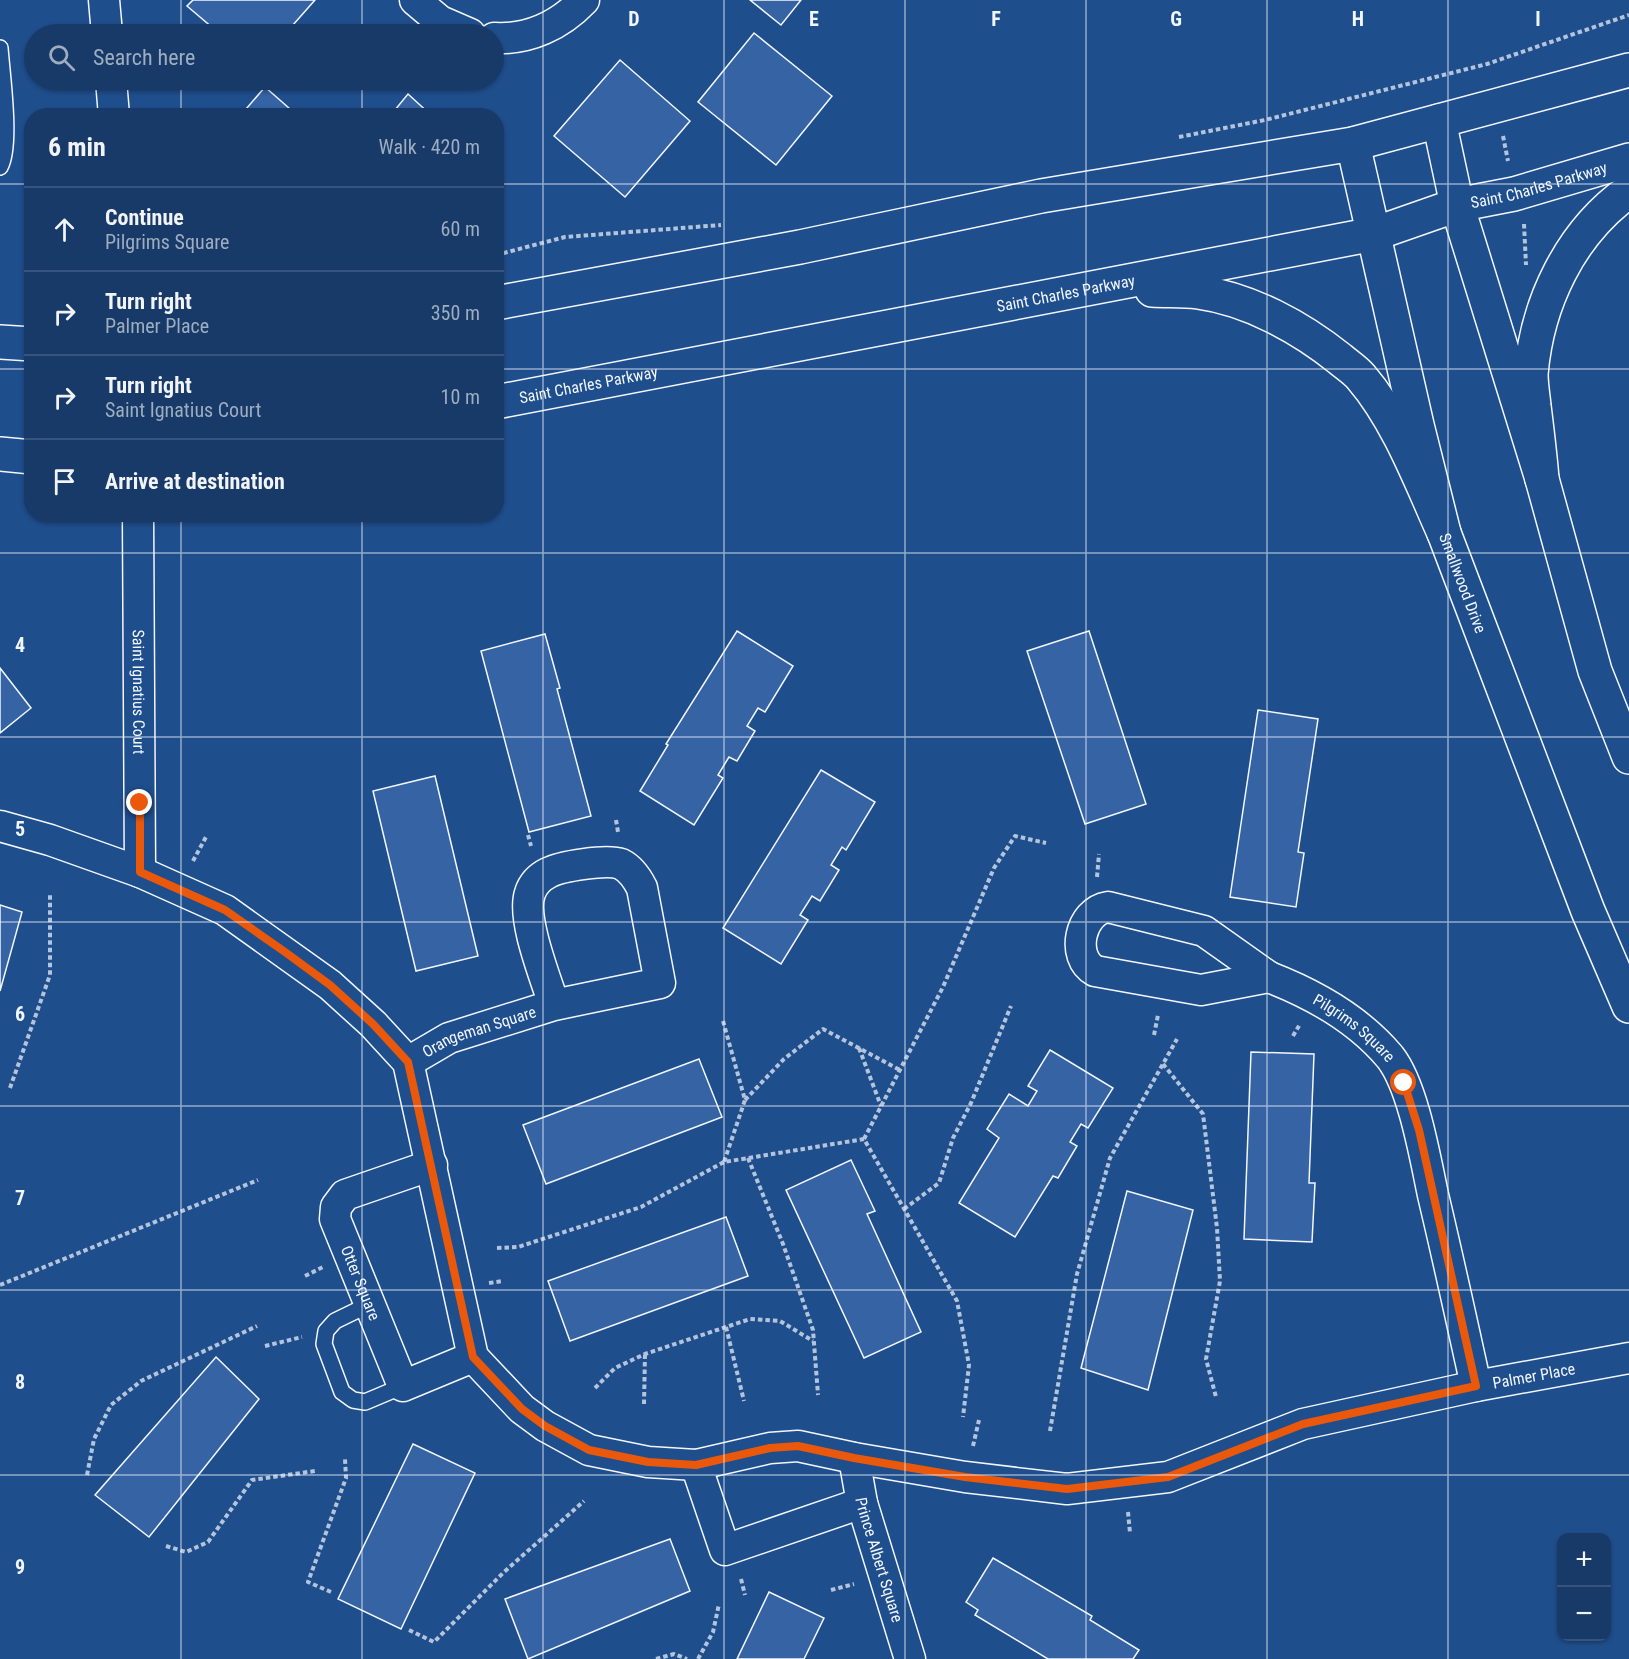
<!DOCTYPE html>
<html lang="en">
<head>
<meta charset="utf-8">
<style>
	body { margin:0; font-family:"Roboto Condensed",sans-serif; background:#244571; color:#f1f3f6 }
	.controls { position:absolute; right:18px; bottom:18px; display:grid; overflow:hidden; border-radius:12px; box-shadow:0 2px 4px #0004 }
	.controls button { width:54px; height:54px; display:grid; place-items:center; padding:0; border:0; border-bottom:2px solid #36547d; background:#173a69; color:#f1f3f6; font:30px sans-serif }
	.stop { position:absolute; width:18px; height:18px; margin:-14px; border:4px solid #ea580c; border-radius:50%; background:#fff }
	.stop.end { background:#ea580c; border-color:#fff; box-shadow:0 2px 6px #0008 }
	.list { margin:0; padding:0; list-style:none }
	h2 { display:flex; justify-content:space-between; align-items:center; height:78px; margin:0; padding:0 24px; font-size:26px }
	h2 small { font-size:20px; font-weight:400; color:#9eadc0 }
	.list li { display:grid; grid-template-columns:39px 1fr auto; gap:18px; align-items:center; box-sizing:border-box; height:84px; padding:0 24px; border-top:2px solid #36547d }
	.list b { display:block; font-size:22px; white-space:nowrap }
	.list p { margin:0; font-size:20px; white-space:nowrap; color:#9eadc0 }
	.list em { font-size:20px; font-style:normal; color:#9eadc0 }
	.icon { flex:none; width:33px; height:33px; fill:none; stroke:currentColor; stroke-width:2; stroke-linecap:round; stroke-linejoin:round }
	.map { position:relative; flex:none; width:1629px; height:1659px; overflow:hidden }
	.search { position:absolute; background:#173a69; box-shadow:0 2px 4px #0004; left:24px; top:24px; width:480px; height:66px; display:flex; align-items:center; gap:15px; box-sizing:border-box; padding:0 21px; border-radius:33px; color:#9eadc0; font-size:22px }
	.panel { position:absolute; background:#173a69; box-shadow:0 2px 4px #0004; left:24px; top:108px; width:480px; height:414px; border-radius:24px }
	.map>svg:first-child { display:block }
</style>
</head>
<body>
<div class="map">
<svg width="1629" height="1659" viewBox="0 0 1629 1659">
	<rect width="100%" height="100%" fill="#1f4e8c"/>
	<g fill="#3563a3" stroke="#f2f6ff" stroke-width="1.5">
		<path d="M193 0H315L285 34H220L187 6Z"/>
		<path d="M750 0H801L781 25Z"/>
		<path d="M754 33 832 96 776 165 698 102Z"/>
		<path d="M620 60 690 121 625 197 554 136Z"/>
		<path d="M265 87 298 116H240Z"/>
		<path d="M408 94 432 116H390Z"/>
		<path d="M737 631 793 666 765 712 758 708 747 726 755 731 737 761 729 757 718 775 723 778 694 825 640 791 668 745 666 744Z"/>
		<path d="M1089 631 1146 804 1085 824 1027 651Z"/>
		<path d="M545 634 560 688 557 689 591 816 529 832 481 651Z"/>
		<path d="M0 668 31 708 0 733Z"/>
		<path d="M1258 710 1318 719 1298 852 1304 853 1296 907 1230 897Z"/>
		<path d="M821 770 875 802 846 850 842 847 831 865 839 870 820 901 812 896 800 915 808 920 781 964 723 928Z"/>
		<path d="M435 776 478 956 416 971 373 791Z"/>
		<path d="M0 905 22 912 0 991Z"/>
		<path d="M1050 1050 1113 1088 1088 1128 1081 1124 1070 1142 1077 1146 1058 1178 1053 1176 1015 1237 959 1203 999 1138 987 1129 1009 1094 1028 1106 1037 1091 1028 1086Z"/>
		<path d="M1251 1052 1314 1054 1309 1183H1315L1312 1242 1244 1239Z"/>
		<path d="M699 1059 722 1117 546 1184 523 1125Z"/>
		<path d="M851 1160 875 1211 867 1214 921 1332 864 1358 786 1190Z"/>
		<path d="M1127 1191 1193 1210 1148 1390 1081 1368Z"/>
		<path d="M726 1217 748 1276 570 1341 548 1281Z"/>
		<path d="M216 1357 259 1399 149 1537 95 1495Z"/>
		<path d="M413 1444 475 1473 401 1629 338 1599Z"/>
		<path d="M670 1539 690 1591 528 1659 505 1599Z"/>
		<path d="M993 1558 1092 1616 1090 1620 1139 1650 1133 1659H1048L975 1615 978 1610 966 1602Z"/>
		<path d="M769 1592 824 1618 804 1659H737Z"/>
	</g>
	<g fill="none" stroke-linecap="round" stroke-linejoin="round">
		<defs>
			<g id="lane">
				<path d="M0 48C2 75 12 146 0 167"/>
				<path d="M370 1304 335 1321 326 1331 324 1344 342 1392 353 1400 365 1402 403 1386"/>
			</g>
			<g id="street">
				<path d="M104 0 107 34"/>
				<path d="M415 0 440 21 470 34"/>
				<path d="M494 38C529 40 560 25 584 0"/>
				<path d="M111 80 114 116"/>
				<path id="s1" d="M138 514 140 872"/>
				<path id="s2" d="M0 826 50 840 140 872 225 910 330 985 373 1024 408 1062 473 1357 522 1409 545 1426 589 1450 648 1462 696 1465 770 1448 798 1446 854 1458 965 1477 1067 1489 1168 1477 1303 1424 1476 1386 1629 1358"/>
				<path d="M1108 907 1204 931 1269 977 1201 990 1095 971C1070 957 1080 911 1108 907Z"/>
				<path id="s3" d="M1269 977C1313 994 1359 1020 1390 1057 1413 1086 1425 1157 1433 1195 1448 1258 1462 1322 1476 1386"/>
				<path id="s4" d="M408 1062 449 1038 554 1005 660 983 642 888C637 878 631 869 621 864 607 859 561 866 548 873 540 877 533 884 530 893 521 918 546 979 554 1005"/>
				<path id="s5" d="M432 1165 345 1195 336 1207 335 1219 403 1386 473 1357"/>
				<path id="s6" d="M854 1458 862 1503 910 1659"/>
				<path d="M696 1465 725 1550 862 1503"/>
			</g>
			<g id="secondary">
				<path d="M1439 121 1457 205 1542 479 1595 671 1629 757"/>
				<path id="s7" d="M1353 144 1417 425 1444 533 1588 911 1629 1006"/>
			</g>
			<g id="primary">
				<path d="M1152 290C1167 291 1183 290 1198 292 1249 299 1300 327 1340 359 1347 365 1355 370 1361 377 1398 420 1421 482 1444 533"/>
				<path d="M496 303 800 247 1041 196 1353 144 1629 70"/>
				<path d="M0 342 32 344"/>
				<path id="s8" d="M496 402 1374 234 1457 205 1514 194 1629 160"/>
				<path d="M0 454 32 457"/>
				<path d="M1542 479C1540 454 1537 430 1534 406 1533 396 1531 384 1531 374 1537 303 1570 233 1629 191"/>
			</g>
		</defs>
		<use href="#lane" stroke="#f2f6ff" stroke-width="18"/>
		<use href="#street" stroke="#f2f6ff" stroke-width="33"/>
		<use href="#secondary" stroke="#f2f6ff" stroke-width="36"/>
		<use href="#primary" stroke="#f2f6ff" stroke-width="36"/>
		<g stroke="#b3c4dc" stroke-width="4" stroke-dasharray="4.5 3" stroke-linecap="butt">
			<path d="M1503 136 1508 161"/>
			<path d="M1179 137 1265 120 1487 64 1629 15"/>
			<path d="M30 189 32 190"/>
			<path d="M1524 224 1526 265"/>
			<path d="M496 255 565 237 721 225"/>
			<path d="M616 820 618 832"/>
			<path d="M528 835 531 846"/>
			<path d="M193 861 207 835"/>
			<path d="M1097 877 1099 854"/>
			<path d="M723 1021 745 1100 724 1162 864 1139 957 1301 969 1365 963 1417"/>
			<path d="M1154 1035 1158 1015"/>
			<path d="M1293 1036 1300 1024"/>
			<path d="M859 1048 881 1106"/>
			<path d="M1163 1064 1203 1114 1217 1228 1220 1281 1206 1359 1216 1397"/>
			<path d="M10 1088 50 975V893"/>
			<path d="M745 1100 784 1059 823 1029 900 1070"/>
			<path d="M864 1139 943 987 994 868 1015 836 1046 843"/>
			<path d="M748 1158 783 1244 813 1330 818 1395"/>
			<path d="M904 1209 939 1183 953 1138 971 1103 1011 1006"/>
			<path d="M497 1248 518 1247 641 1207 724 1162"/>
			<path d="M305 1276 323 1267"/>
			<path d="M489 1283 503 1281"/>
			<path d="M0 1285 258 1180"/>
			<path d="M726 1327 744 1401"/>
			<path d="M265 1346 302 1337"/>
			<path d="M595 1388 615 1368 645 1354 750 1319 780 1321 813 1341"/>
			<path d="M644 1404 645 1354"/>
			<path d="M1050 1431 1077 1274 1110 1158 1177 1039"/>
			<path d="M973 1446 979 1420"/>
			<path d="M87 1475 94 1439 111 1405 141 1381 257 1326"/>
			<path d="M1128 1512 1130 1533"/>
			<path d="M166 1546 186 1552 208 1542 252 1480 315 1471"/>
			<path d="M741 1579 745 1595"/>
			<path d="M831 1590 854 1584"/>
			<path d="M331 1592 308 1582 346 1478 345 1459"/>
			<path d="M409 1630 434 1642 503 1573 584 1501"/>
			<path d="M656 1659 674 1654 687 1659"/>
			<path d="M698 1659 713 1632 719 1604"/>
		</g>
		<use href="#lane" stroke="#1f4e8c" stroke-width="15"/>
		<use href="#street" stroke="#1f4e8c" stroke-width="30"/>
		<use href="#secondary" stroke="#1f4e8c" stroke-width="33"/>
		<use href="#primary" stroke="#1f4e8c" stroke-width="33"/>
	</g>
	<g fill="none" stroke-linecap="round" stroke-linejoin="round">
		<path stroke="#ea580c" stroke-width="8" d="M140 803V872L225 910 285 952 330 985 373 1024 408 1062 473 1357 522 1409 545 1426 589 1450 648 1462 696 1465 770 1448 798 1446 854 1458 965 1477 1067 1489 1168 1477 1303 1424 1476 1386 1419 1130 1404 1083"/>
	</g>
	<path fill="none" stroke="#f2f6ff" stroke-width="1.5" stroke-opacity="0.55" d="M181 0V34M362 0V34M543 0V1659M724 0V1659M905 0V1659M1086 0V1659M1267 0V1659M1448 0V1659M181 80V116M362 80V116M0 184H32M496 184H1629M0 369H32M496 369H1629M181 514V1659M362 514V1659M0 553H1629M0 737H1629M0 922H1629M0 1106H1629M0 1290H1629M0 1475H1629"/>
	<g text-anchor="middle" stroke-width="4.5" stroke-linejoin="round" paint-order="stroke">
		<g font-size="16" fill="#f2f6ff" stroke="#1f4e8c">
			<text dy="6" stroke="none"><textPath href="#s8" startOffset="1066">Saint Charles Parkway</textPath></text>
			<text dy="6" stroke="none"><textPath href="#s8" startOffset="580">Saint Charles Parkway</textPath></text>
			<text dy="6" stroke="none"><textPath href="#s8" startOffset="94">Saint Charles Parkway</textPath></text>
			<text dy="6" stroke="none"><textPath href="#s7" startOffset="453">Smallwood Drive</textPath></text>
			<text dy="6" stroke="none"><textPath href="#s1" startOffset="178">Saint Ignatius Court</textPath></text>
			<text dy="6" stroke="none"><textPath href="#s3" startOffset="100">Pilgrims Square</textPath></text>
			<text dy="6" stroke="none"><textPath href="#s4" startOffset="78">Orangeman Square</textPath></text>
			<text dy="6" stroke="none"><textPath href="#s5" startOffset="188">Otter Square</textPath></text>
			<text dy="6" stroke="none"><textPath href="#s2" startOffset="1899">Palmer Place</textPath></text>
			<text dy="6" stroke="none"><textPath href="#s6" startOffset="105">Prince Albert Square</textPath></text>
		</g>
	</g>
	<g font-size="20" text-anchor="middle" font-weight="bold" fill="#f2f6ff" stroke="#1f4e8c" stroke-width="4.5" stroke-linejoin="round" paint-order="stroke">
		<text x="634" y="26">D</text>
		<text x="814" y="26">E</text>
		<text x="996" y="26">F</text>
		<text x="1176" y="26">G</text>
		<text x="1358" y="26">H</text>
		<text x="1538" y="26">I</text>
		<text x="20" y="652">4</text>
		<text x="20" y="836">5</text>
		<text x="20" y="1021">6</text>
		<text x="20" y="1205">7</text>
		<text x="20" y="1389">8</text>
		<text x="20" y="1574">9</text>
	</g>
</svg>
<div class="controls">
<button>+</button>
<button>−</button>
</div>
<div class="stop" style="left:1404px;top:1083px"></div>
<div class="stop end" style="left:140px;top:803px"></div>
<div class="search"><svg class="icon" aria-label="search" viewBox="0 0 24 24"><circle cx="10" cy="10" r="6"/><path d="M15 15l6 6"/></svg>Search here</div>
<section class="panel">
<h2>6 min<small>Walk · 420 m</small></h2>
<ul class="list">
<li><svg class="icon" aria-label="ahead" viewBox="0 0 24 24"><path d="M12 20V5M6 11l6-6 6 6"/></svg><div><b>Continue</b><p>Pilgrims Square</p></div><em>60 m</em></li>
<li><svg class="icon" aria-label="right" viewBox="0 0 24 24"><path d="M7 20v-9h11M14 6l5 5-5 5"/></svg><div><b>Turn right</b><p>Palmer Place</p></div><em>350 m</em></li>
<li><svg class="icon" aria-label="right" viewBox="0 0 24 24"><path d="M7 20v-9h11M14 6l5 5-5 5"/></svg><div><b>Turn right</b><p>Saint Ignatius Court</p></div><em>10 m</em></li>
<li><svg class="icon" aria-label="arrive" viewBox="0 0 24 24"><path d="M6 21V4h12l-3 4 3 4H6"/></svg><div><b>Arrive at destination</b></div></li>
</ul>
</section>
</div>
</body>
</html>
